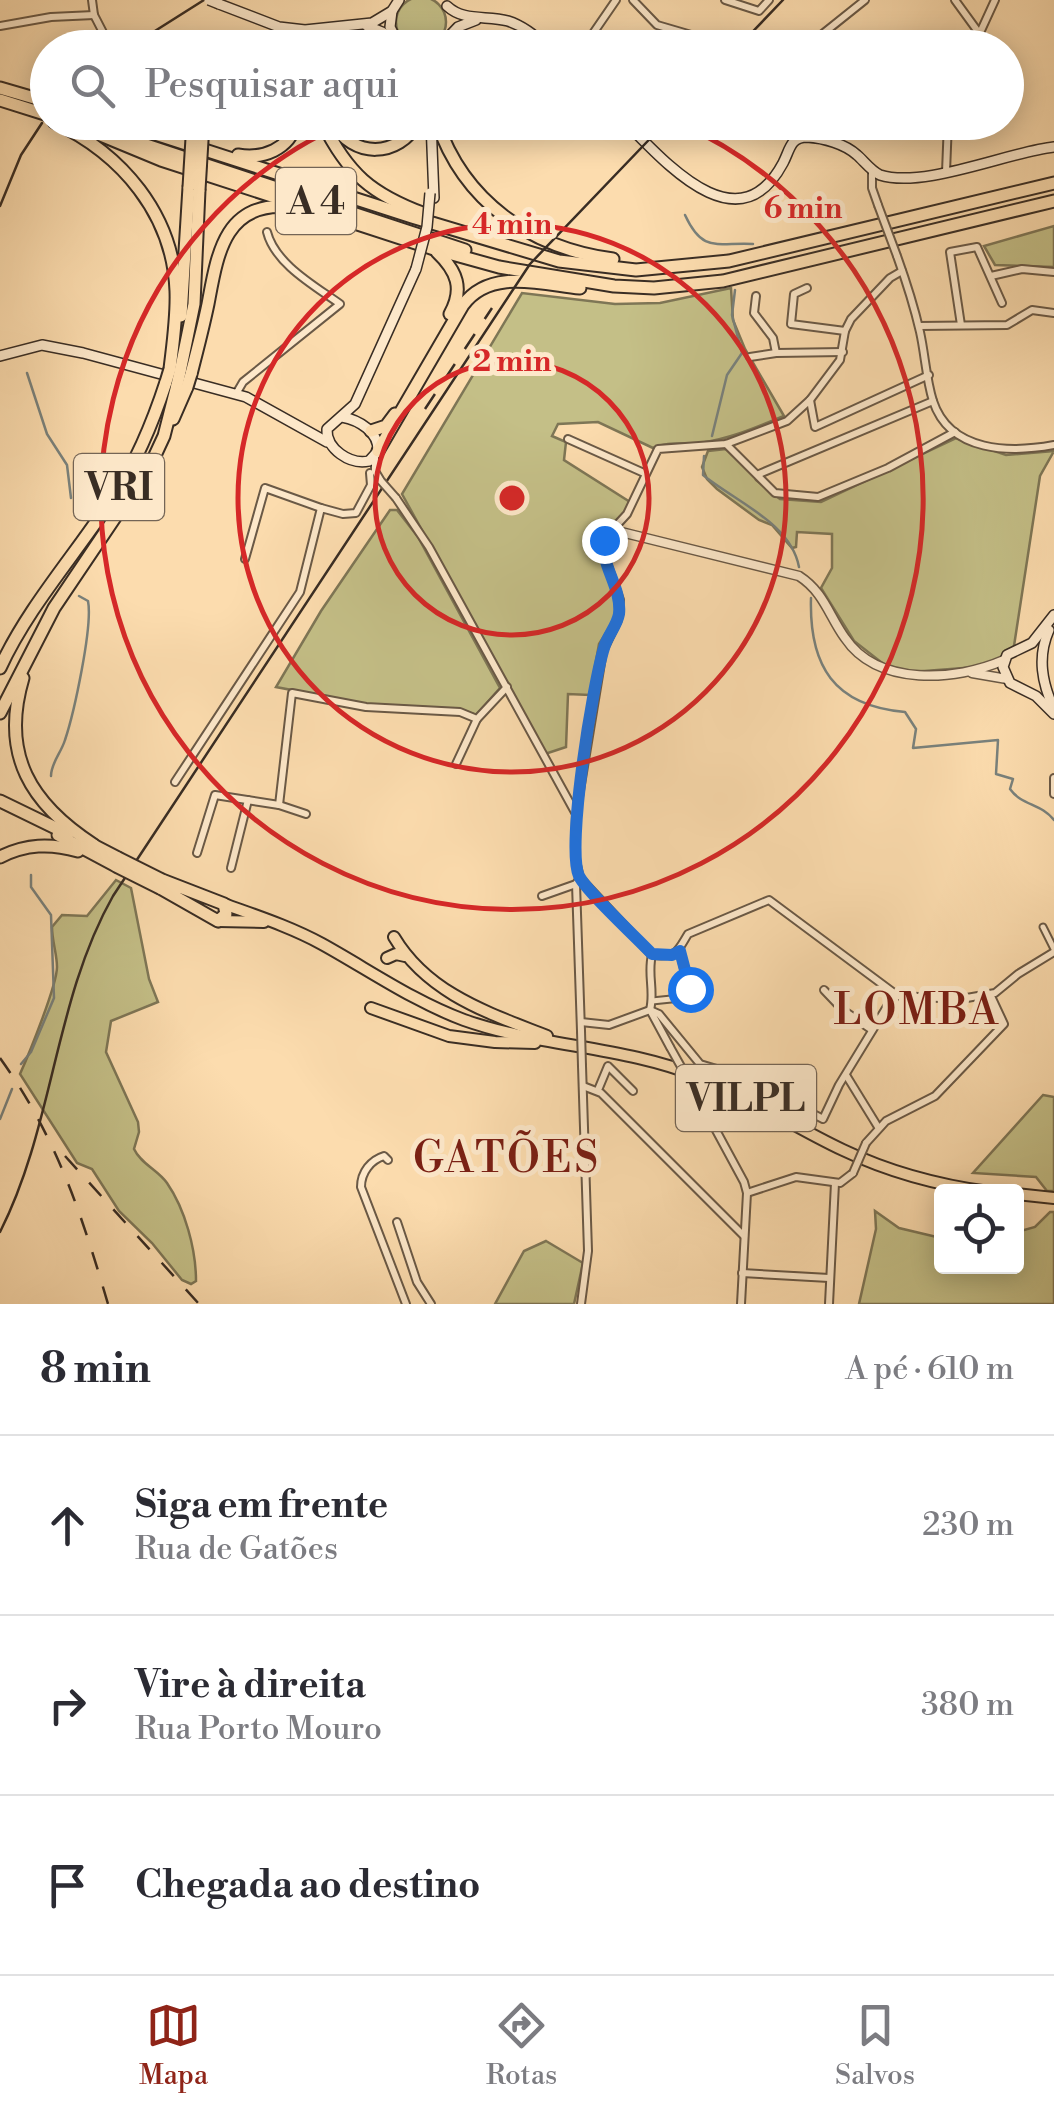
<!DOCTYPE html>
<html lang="pt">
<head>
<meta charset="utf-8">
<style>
	body { margin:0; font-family:"Libre Bodoni",serif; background:#f2f2f3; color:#2b2b33 }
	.controls { position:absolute; right:30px; bottom:30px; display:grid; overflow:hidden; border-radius:10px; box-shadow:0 5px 25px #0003 }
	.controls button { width:90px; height:90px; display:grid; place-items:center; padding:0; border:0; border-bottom:2px solid #e1e1e2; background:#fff; color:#2b2b33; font:50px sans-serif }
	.stop { position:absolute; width:30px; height:30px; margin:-22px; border:8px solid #1a73e8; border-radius:50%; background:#fff }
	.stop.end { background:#1a73e8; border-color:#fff; box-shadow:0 2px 10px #0008 }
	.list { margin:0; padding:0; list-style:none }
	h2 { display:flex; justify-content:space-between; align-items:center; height:130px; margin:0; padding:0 40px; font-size:42px }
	h2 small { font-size:32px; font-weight:400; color:#7c7c81 }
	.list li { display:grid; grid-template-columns:65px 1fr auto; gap:30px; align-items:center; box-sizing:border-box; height:180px; padding:0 40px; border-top:2px solid #e1e1e2 }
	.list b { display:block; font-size:38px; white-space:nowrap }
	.list p { margin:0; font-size:32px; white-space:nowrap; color:#7c7c81 }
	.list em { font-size:32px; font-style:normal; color:#7c7c81 }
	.icon { flex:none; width:55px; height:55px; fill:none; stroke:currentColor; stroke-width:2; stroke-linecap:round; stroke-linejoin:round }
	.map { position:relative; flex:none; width:1054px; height:1304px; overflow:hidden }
	.search { position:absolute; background:#fff; box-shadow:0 5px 25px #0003; left:30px; right:30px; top:30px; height:110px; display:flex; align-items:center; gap:25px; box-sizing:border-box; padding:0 35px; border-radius:55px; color:#7c7c81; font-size:38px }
	.sheet { height:670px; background:#fff }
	nav { display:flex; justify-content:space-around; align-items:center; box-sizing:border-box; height:140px; border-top:2px solid #e1e1e2; background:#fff; font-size:28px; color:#7c7c81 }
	nav a { display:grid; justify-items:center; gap:5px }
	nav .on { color:#8f2418 }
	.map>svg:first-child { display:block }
</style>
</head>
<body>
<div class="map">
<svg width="1054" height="1304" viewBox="0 0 1054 1304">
	<rect width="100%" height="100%" fill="#fcdcae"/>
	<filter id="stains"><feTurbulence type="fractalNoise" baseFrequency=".002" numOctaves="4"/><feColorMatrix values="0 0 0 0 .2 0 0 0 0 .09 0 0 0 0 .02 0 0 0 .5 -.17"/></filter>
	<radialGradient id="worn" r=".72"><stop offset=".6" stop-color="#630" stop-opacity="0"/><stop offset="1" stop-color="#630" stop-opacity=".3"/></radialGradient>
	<g fill="#c4bf87" stroke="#7e7656" stroke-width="2.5">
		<circle cx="421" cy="22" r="25"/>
		<path d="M1054 226V267L995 265 984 246Z"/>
		<path d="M731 288 733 320 745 349 784 416C757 427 730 439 700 443 684 445 668 441 653 448L598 422 558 424 552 436 566 442 564 460 630 502 625 514 602 536 598 548 618 602 614 620 599 644 590 695 568 694 566 747 545 754 402 494 522 293 615 304 660 303Z"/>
		<path d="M956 438 1006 455 1054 451 1040 476 1014 646 995 662 977 667 911 672 886 666 854 641 821 588 832 568V534L797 532 796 547 792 548 772 525 759 520 717 489 707 479 702 467 708 451 726 449 754 475 756 480 780 499 821 502Z"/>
		<path d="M390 510H397L418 537 500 688 476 715 460 709 366 704 276 687 321 611Z"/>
		<path d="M116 880 131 888 149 979 158 1002 111 1021 106 1052 138 1122 139 1132 134 1149C141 1164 158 1170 167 1183 185 1209 196 1249 196 1281L191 1284 182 1280 152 1243 119 1211 92 1169 77 1163 20 1074C29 1054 57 985 57 967 57 954 52 941 52 927L62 915 87 916Z"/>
		<path d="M1043 1095 1054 1097V1191H1047L1036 1177 973 1173Z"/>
		<path d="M875 1211 899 1228 941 1238 942 1266H1016L1017 1232 1035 1227 1050 1212H1054V1304H859L876 1229Z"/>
		<path d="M546 1241 583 1263 574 1304H495L524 1251Z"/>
	</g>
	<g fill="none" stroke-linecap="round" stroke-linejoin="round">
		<g stroke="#79817c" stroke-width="2.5">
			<path d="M685 215C703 254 717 242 753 244"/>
			<path d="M27 373 47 434 67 465 71 498"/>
			<path d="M712 436 727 375 742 353 732 315 735 290"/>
			<path d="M704 456 703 475C736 502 791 523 799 567"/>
			<path d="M811 598C809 666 834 706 905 712L916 729 913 748 998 740 996 774 1013 779 1010 789C1022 806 1041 803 1054 820"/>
			<path d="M51 776C51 763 61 753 65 740 74 713 93 626 88 601L79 596"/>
			<path d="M21 1064 31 1052 54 998 51 915 31 887V875"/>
			<path d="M0 1119 12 1089"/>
		</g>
		<defs>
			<g id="pedestrian">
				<path d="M1043 927 1054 949"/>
				<path d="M652 1001 681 998 689 989"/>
			</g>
			<g id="minor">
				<path d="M92 0 94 15 109 44"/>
				<path d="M633 0 657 25 698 37"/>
				<path d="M725 0 759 11 769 0"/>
				<path d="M955 0 979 33"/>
				<path d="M0 26 51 17 94 15"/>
				<path d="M583 48 616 0"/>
				<path d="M805 48 865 0"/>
				<path d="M973 48 995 0"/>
				<path d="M753 122 800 136"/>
				<path d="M872 171V188L878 205"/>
				<path d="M946 172 948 122"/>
				<path d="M897 256C906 281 914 306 920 332 925 354 926 379 933 401 950 453 1011 453 1054 445"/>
				<path d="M902 271 890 278 851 319 845 331 840 360 810 400 787 421 726 444 658 449 627 514 603 540 602 549 620 600 618 620 603 651 576 815 575 856 580 878 652 955C677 957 676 954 688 934L769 900 898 996 961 999 995 993 1018 974 1054 952"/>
				<path d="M991 276 1022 269 1054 272"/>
				<path d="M807 288 794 294 791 324 845 331"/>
				<path d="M756 296 754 313 773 338 776 353"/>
				<path d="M961 325 950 252 977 247 1002 303"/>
				<path d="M919 326 1007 325 1032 310 1054 313"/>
				<path d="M750 357 776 353 843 352"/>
				<path d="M236 394 243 382 340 304C315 286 275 264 267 232"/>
				<path d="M810 400 815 427 929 375"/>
				<path d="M568 439 644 473"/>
				<path d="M726 444 775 493 818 497 888 468 955 432"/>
				<path d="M375 457V471L381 481"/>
				<path d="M759 474 933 401"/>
				<path d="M396 498 429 547 576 814"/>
				<path d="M245 559 265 488 321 508"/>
				<path d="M456 764 477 719"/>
				<path d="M1054 778V794"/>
				<path d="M175 782 300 592 321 508 343 514 356 513 371 485 370 473"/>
				<path d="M279 805 292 693 366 707 460 712 477 719 507 687"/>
				<path d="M197 853 215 795 279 805 306 814"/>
				<path d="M231 868 248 800"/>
				<path d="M580 878 576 884 581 1031"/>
				<path d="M542 896 576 884"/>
				<path d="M680 952 689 989"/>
				<path d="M652 955C647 974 655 991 650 1010L670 1047"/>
				<path d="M824 990 843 1010 872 1030"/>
				<path d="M650 1010 659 1014 700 1064 740 1076 823 1119 839 1085 894 995"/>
				<path d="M581 1022 609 1025 650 1010"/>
				<path d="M846 1075 878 1127"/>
				<path d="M583 1086 601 1093 744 1236"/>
				<path d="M598 1090 608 1066 633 1091"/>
				<path d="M698 1097 744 1182 747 1193 741 1304"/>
				<path d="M866 1143 886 1121 935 1096 1004 1024 990 994"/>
				<path d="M388 1160 384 1156C371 1160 361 1172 361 1187L406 1304"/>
				<path d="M747 1193 796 1177 840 1183 853 1173"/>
				<path d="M397 1222 417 1282 431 1304"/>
				<path d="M742 1273 829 1278"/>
				<path d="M581 1304 588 1251 582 1066"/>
				<path d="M829 1304 835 1183"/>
			</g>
			<g id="tertiary">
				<path d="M613 530 799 576C824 592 829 616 845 638 878 687 956 681 1004 660"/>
				<path d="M972 673 1007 679"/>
			</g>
			<g id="secondary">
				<path d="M219 4 279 27 305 30 372 23 392 11 399 0"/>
				<path d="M447 6C464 22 487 15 508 21 524 26 536 36 548 48"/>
				<path d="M392 11 390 27 397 41"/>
				<path d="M367 26 382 32 404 48"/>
				<path d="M438 48 458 27 476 20"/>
				<path d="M431 122 434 198"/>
				<path d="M625 122C665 162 738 247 783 163 790 150 790 137 807 137 824 138 845 144 857 155 864 161 871 171 880 175 924 189 1008 152 1054 147"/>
				<path d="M0 356 42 345 83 353 246 397 327 442"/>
				<path d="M342 417C359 420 379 432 378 451L369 461C350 465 326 449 327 429L355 404 416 269"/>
				<path d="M1054 615 1032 643 1007 655 1003 667 1010 683 1036 696 1054 714"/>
				<path d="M1049 630C1037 657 1042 683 1054 709"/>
			</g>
			<g id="trunk">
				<path d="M224 904C257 916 291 927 322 944 369 970 413 1001 464 1020 540 1047 624 1046 700 1077 750 1097 794 1127 843 1150 889 1172 937 1185 989 1192"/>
				<path d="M218 921 264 922"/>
				<path d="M394 937C428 994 489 1013 547 1036"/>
				<path d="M387 958 396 954 405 956"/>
				<path d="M371 1008 449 1036 495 1042 535 1043"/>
				<path d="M1016 1194 1054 1198"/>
			</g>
			<g id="motorway">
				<path d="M234 48 253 45 267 48"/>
				<path d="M0 88 48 102"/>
				<path d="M0 100 48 115"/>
				<path d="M54 122C122 154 173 214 176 291 177 317 173 343 170 369"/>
				<path d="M69 122 161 160 434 249 499 267 614 286 654 288 723 281 1054 201"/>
				<path d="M118 122 412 217 559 261 636 270 729 261 1054 183"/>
				<path d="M322 122C348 174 371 194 425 214"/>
				<path d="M333 122C352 159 399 158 418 122"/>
				<path d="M437 122C464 202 531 248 613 259"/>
				<path d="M131 140 465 250"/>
				<path d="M238 155C263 159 289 150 297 122"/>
				<path d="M437 252C457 271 464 289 450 314"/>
				<path d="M181 316 189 187"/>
				<path d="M180 372 194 304 199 190"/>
				<path d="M191 374C197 351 203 328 208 304 217 256 224 201 289 207"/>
				<path d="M173 419 187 387"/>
				<path d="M371 431 386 426 395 414"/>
				<path d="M378 451 463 305C490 268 541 284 580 288"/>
				<path d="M0 668C29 605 78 552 115 494 138 459 153 422 166 382"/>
				<path d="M23 678C0 755 31 804 94 845"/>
				<path d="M0 713 54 608 151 464 164 436 177 385"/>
				<path d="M0 801 68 834"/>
				<path d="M58 835 116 866"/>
				<path d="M89 843 118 858"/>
				<path d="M0 857C26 844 50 843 78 851"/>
				<path d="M160 888 218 921 226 914 224 904 162 880"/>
			</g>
		</defs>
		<use href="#pedestrian" stroke="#6a5946" stroke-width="9"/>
		<use href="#minor" stroke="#6a5946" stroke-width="10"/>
		<use href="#tertiary" stroke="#6a5946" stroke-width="11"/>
		<use href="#secondary" stroke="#392d24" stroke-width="12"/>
		<use href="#trunk" stroke="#392d24" stroke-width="14"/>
		<use href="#motorway" stroke="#392d24" stroke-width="15"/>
		<use href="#pedestrian" stroke="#fde8ca" stroke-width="5"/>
		<use href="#minor" stroke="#fde8ca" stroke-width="6"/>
		<use href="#tertiary" stroke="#fde8ca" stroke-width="8"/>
		<use href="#secondary" stroke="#fde8ca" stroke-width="9"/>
		<use href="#trunk" stroke="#fcdcae" stroke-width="10"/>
		<use href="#motorway" stroke="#fcdcae" stroke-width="11"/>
		<g stroke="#392d24" stroke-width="2.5">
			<path d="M128 48 204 0"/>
			<path d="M737 48 783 0"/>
			<path d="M0 206 21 155 42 123"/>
			<path d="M0 1232C54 1126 54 1000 113 896L530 264 666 122"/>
		</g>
		<g stroke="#392d24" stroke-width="2.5" stroke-dasharray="18 18" stroke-linecap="butt">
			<path d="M425 409 492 308"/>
			<path d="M0 1058C56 1136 81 1212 108 1304"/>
			<path d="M65 1156 199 1304"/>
		</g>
		<defs>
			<g id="minor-bridge">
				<path d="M878 205 897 256"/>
				<path d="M381 481 396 498"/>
				<path d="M581 1031 582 1066"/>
				<path d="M670 1047 698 1097"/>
				<path d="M853 1173 866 1143"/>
			</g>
			<g id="secondary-bridge">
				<path d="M209 0 219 4"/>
				<path d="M416 269 427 227 430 193"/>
			</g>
			<g id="motorway-bridge">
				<path d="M189 187 193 122"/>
				<path d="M199 190 203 124"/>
				<path d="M166 382 170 369"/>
				<path d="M177 385 180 372"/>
				<path d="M187 387 191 374"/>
				<path d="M118 858 162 880"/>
				<path d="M116 866 160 888"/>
			</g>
		</defs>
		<use href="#minor-bridge" stroke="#6a5946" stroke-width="10" stroke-linecap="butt"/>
		<use href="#secondary-bridge" stroke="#392d24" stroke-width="12" stroke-linecap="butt"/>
		<use href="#motorway-bridge" stroke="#392d24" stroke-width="15" stroke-linecap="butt"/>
		<use href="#minor-bridge" stroke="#fde8ca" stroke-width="6"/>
		<use href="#secondary-bridge" stroke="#fde8ca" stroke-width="9"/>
		<use href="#motorway-bridge" stroke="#fcdcae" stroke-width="11"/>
	</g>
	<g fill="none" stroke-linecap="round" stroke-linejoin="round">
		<path stroke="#1a73e8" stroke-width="12" d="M604 540C600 565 622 587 619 614 617 626 607 636 604 648 593 683 566 847 579 876 587 892 637 938 652 954L672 955 680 951 690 989"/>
	</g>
	<g fill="none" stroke="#d62828" stroke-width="5">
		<circle cx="512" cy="498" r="137"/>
		<circle cx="512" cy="498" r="274"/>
		<path d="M679 123A411 411 0 1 1 345 123"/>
	</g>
	<g text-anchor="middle" stroke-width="10" stroke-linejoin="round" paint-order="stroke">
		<g fill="#fde8ca" stroke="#746556" stroke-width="2.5">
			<rect x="276" y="168" width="80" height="66" rx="8"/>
			<rect x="74" y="454" width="90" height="66" rx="8"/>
			<rect x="676" y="1065" width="140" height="66" rx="8"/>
		</g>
		<g font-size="38" font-weight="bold" fill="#392d24">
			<text x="316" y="214">A 4</text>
			<text x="119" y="500">VRI</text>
			<text x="746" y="1111">VILPL</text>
		</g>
		<g font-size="42" letter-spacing="2.5" fill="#7a1f14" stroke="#fde8ca">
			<text x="917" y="1024">LOMBA</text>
			<text x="507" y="1172">GATÕES</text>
		</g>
	</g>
	<circle cx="512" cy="498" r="15" fill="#d62828" stroke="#fde8ca" stroke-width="5"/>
	<g font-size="30" text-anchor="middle" font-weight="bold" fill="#d62828" stroke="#fde8ca" stroke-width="10" stroke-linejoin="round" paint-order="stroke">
		<text x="803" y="218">6 min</text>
		<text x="512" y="234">4 min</text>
		<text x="512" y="371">2 min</text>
	</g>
	<rect width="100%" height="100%" filter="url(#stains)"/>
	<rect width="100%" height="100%" fill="url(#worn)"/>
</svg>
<div class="controls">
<button><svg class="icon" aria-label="locate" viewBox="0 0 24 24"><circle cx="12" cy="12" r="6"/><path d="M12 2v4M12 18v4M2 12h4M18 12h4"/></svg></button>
</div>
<div class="stop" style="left:690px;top:989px"></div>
<div class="stop end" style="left:604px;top:540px"></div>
<div class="search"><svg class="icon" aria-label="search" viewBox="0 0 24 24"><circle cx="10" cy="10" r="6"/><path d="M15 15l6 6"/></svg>Pesquisar aqui</div>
</div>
<section class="sheet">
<h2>8 min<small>A pé · 610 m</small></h2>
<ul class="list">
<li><svg class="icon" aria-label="ahead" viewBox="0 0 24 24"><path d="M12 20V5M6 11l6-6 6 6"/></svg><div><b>Siga em frente</b><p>Rua de Gatões</p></div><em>230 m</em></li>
<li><svg class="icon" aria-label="right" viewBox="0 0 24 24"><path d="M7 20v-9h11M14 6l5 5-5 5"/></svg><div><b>Vire à direita</b><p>Rua Porto Mouro</p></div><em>380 m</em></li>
<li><svg class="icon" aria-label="arrive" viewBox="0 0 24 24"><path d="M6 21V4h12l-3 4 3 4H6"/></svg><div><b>Chegada ao destino</b></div></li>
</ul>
</section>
<nav>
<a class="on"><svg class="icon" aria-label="map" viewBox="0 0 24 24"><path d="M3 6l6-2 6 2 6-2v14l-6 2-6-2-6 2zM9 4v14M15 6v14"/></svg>Mapa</a>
<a><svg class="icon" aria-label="directions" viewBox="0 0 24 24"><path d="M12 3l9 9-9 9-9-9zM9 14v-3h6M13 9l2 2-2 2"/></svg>Rotas</a>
<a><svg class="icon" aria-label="saved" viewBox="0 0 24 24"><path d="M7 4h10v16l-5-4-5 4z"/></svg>Salvos</a>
</nav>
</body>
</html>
